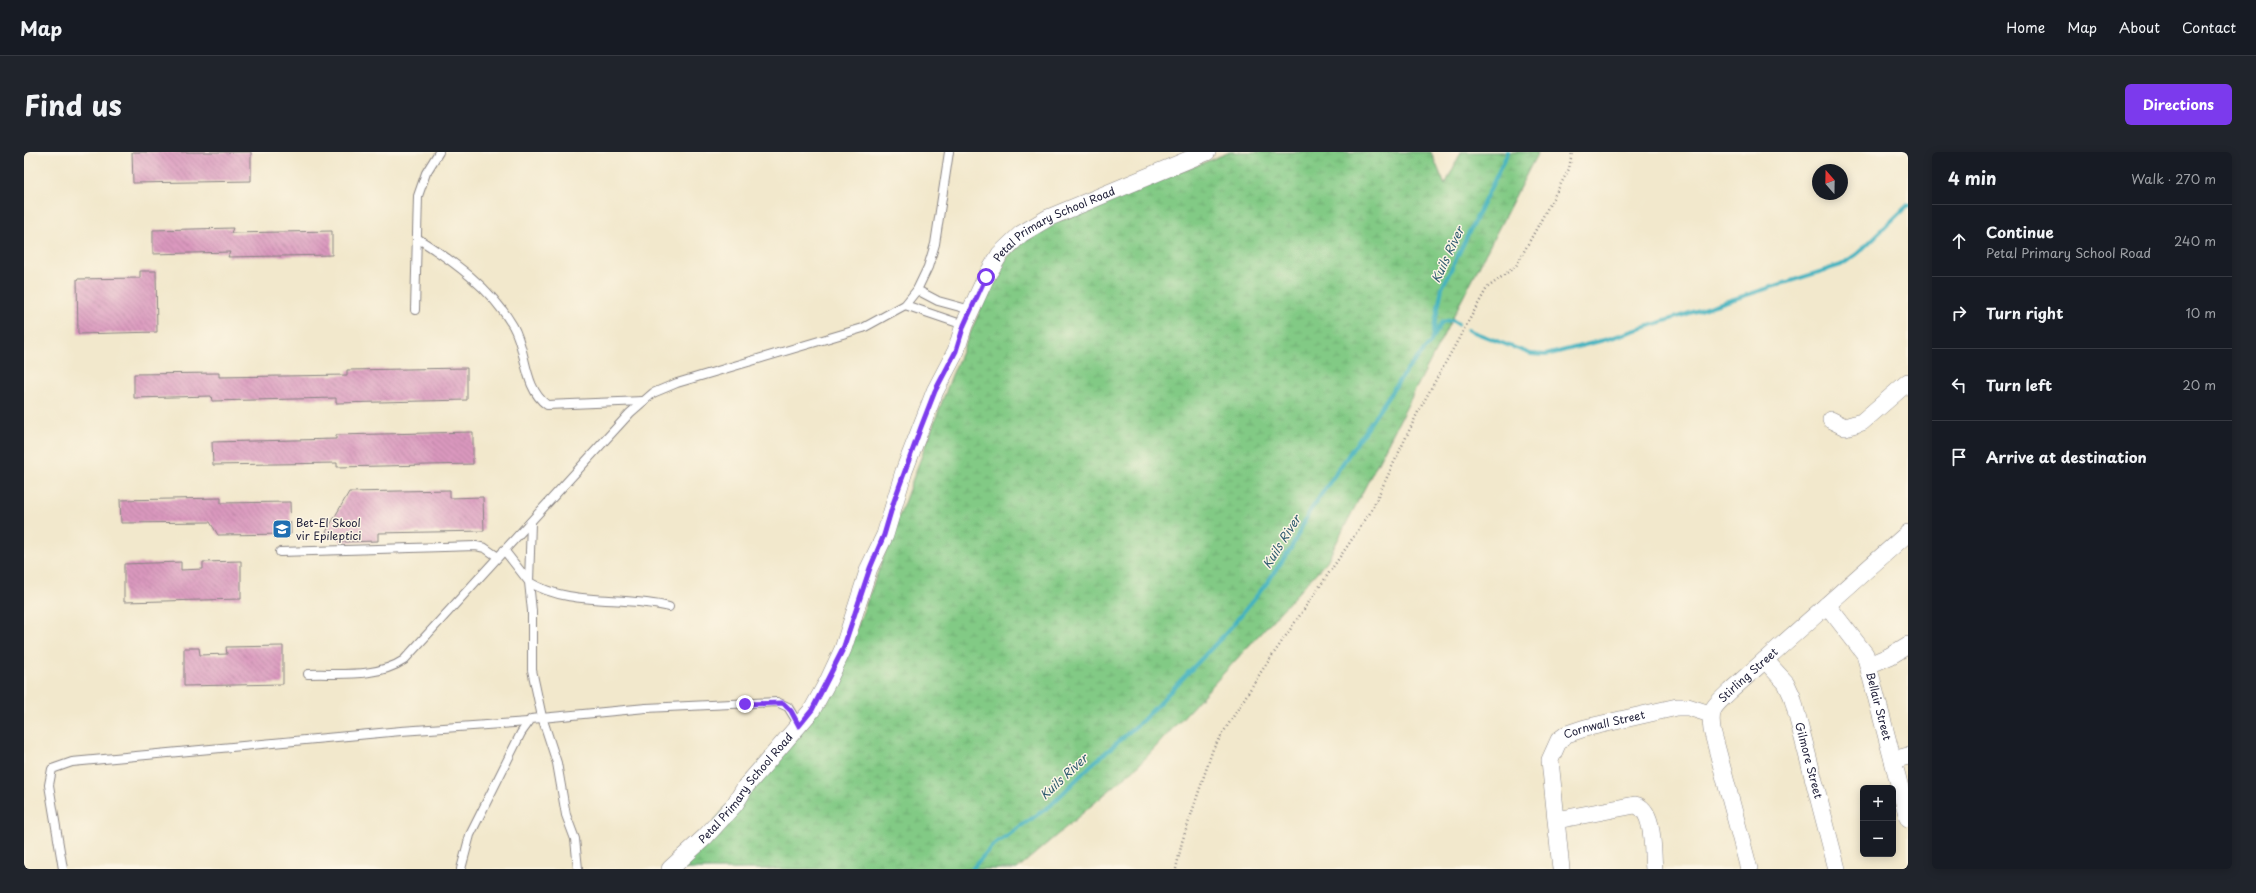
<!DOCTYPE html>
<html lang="en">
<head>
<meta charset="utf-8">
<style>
	body { margin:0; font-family:"Playpen Sans",sans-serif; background:#20242c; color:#f1f3f6 }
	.controls { position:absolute; right:12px; bottom:12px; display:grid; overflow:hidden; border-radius:6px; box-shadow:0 2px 10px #0003 }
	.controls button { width:36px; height:36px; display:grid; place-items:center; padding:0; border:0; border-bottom:1px solid #363941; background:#171b24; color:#f1f3f6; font:20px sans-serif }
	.compass { position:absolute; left:1788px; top:12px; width:36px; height:36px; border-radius:50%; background:#171b24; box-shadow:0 2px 10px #0003; rotate:340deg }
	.stop { position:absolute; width:12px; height:12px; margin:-9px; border:3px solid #7c3aed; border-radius:50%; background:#fff }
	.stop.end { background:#7c3aed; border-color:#fff; box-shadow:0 1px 4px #0008 }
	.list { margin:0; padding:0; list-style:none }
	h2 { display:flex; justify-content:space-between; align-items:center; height:52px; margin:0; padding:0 16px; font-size:17px }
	h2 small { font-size:13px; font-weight:400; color:#9ea1a6 }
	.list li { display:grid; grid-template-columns:26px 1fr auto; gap:12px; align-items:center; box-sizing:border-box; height:72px; padding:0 16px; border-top:1px solid #363941 }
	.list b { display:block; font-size:15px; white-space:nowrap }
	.list p { margin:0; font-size:13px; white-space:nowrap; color:#9ea1a6 }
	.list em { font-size:13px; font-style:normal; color:#9ea1a6 }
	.icon { flex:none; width:22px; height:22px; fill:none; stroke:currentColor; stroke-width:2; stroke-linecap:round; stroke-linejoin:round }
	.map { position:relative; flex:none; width:1884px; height:717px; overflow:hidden; border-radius:6px }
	header { display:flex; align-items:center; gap:24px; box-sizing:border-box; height:56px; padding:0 20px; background:#171b24; border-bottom:1px solid #363941 }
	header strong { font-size:19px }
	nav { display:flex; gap:22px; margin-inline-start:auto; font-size:14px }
	.intro { display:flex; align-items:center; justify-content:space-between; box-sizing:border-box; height:96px; padding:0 24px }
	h1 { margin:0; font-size:28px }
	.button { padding:10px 18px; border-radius:6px; background:#7c3aed; color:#fff; font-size:14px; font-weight:700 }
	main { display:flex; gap:24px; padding:0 24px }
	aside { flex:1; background:#171b24; border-radius:6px; box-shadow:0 2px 10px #0003 }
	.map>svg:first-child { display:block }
</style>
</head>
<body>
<header>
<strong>Map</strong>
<nav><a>Home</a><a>Map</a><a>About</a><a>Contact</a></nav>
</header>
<div class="intro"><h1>Find us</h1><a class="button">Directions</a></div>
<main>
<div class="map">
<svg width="1884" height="717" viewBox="0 0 1884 717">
	<defs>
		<pattern id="wetland-marsh" width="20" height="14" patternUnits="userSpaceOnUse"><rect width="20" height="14" fill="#82ca85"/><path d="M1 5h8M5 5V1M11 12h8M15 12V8" fill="none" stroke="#70ad74"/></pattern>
		<pattern id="building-back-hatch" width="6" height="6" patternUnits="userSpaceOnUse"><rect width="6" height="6" fill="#da98be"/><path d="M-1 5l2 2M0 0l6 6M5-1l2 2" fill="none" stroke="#b07c9c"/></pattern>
	</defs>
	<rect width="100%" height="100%" fill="#fcf5e5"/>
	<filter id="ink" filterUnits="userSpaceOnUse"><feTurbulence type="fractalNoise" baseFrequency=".025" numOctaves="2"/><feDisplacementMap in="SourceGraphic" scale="8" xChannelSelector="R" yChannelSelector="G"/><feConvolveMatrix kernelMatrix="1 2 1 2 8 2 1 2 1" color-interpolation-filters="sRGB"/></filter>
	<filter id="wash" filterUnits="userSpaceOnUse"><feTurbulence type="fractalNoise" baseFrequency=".012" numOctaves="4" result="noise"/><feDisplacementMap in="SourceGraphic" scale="16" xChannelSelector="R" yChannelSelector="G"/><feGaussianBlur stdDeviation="0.9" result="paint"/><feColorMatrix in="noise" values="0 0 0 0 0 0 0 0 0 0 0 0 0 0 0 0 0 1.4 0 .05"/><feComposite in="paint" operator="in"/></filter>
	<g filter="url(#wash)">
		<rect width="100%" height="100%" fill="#f2e8cc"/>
		<path fill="url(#wetland-marsh)" stroke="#527660" d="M1206 0H1407L1421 33 1437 0H1514L1303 409 1115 613 993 717H653L825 497 928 223 970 126 984 104 1004 84 1032 70Z"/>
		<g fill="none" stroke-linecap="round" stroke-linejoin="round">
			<g stroke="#45b3c0" stroke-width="4">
				<path d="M1444 178 1507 202 1522 203 1584 187 1817 113 1833 102 1884 53"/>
				<path d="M1409 186 1418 170 1428 168 1434 172"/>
				<path d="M948 717 968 694 1026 654 1066 614 1119 568 1203 480 1243 431 1267 396 1286 359 1323 305 1379 223 1407 190 1418 136 1484 0"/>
			</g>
		</g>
		<g id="blocks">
			<g fill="url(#building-back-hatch)">
				<path d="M108 0H227V29L109 31Z"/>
				<path d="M209 76 207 81 308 79V103L204 105 206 100 129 102V78Z"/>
				<path d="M116 119H132L133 180 54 182 53 127 116 126Z"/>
				<path d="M443 216V248L312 251V246L188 249 187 244 110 246V222L195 221V225L323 223V218Z"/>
				<path d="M449 280V312L313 315V311L189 313 188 290 312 287V283Z"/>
				<path d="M426 338V346L459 345 460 379 354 381V389L318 390 302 380 325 340Z"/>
				<path d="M197 346V351L266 350 267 382 194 383 186 370 97 371 96 348Z"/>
				<path d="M217 409V447L100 450V412L157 410V418L179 417V410Z"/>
				<path d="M259 494V532L160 534V496H175L176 503 203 502 202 495Z"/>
			</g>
		</g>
	</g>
	<g filter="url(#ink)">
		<use href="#blocks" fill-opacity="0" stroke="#8a8584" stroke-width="1"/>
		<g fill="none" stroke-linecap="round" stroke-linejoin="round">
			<defs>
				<g id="lane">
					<path d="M393 86C429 109 467 136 489 174 503 198 499 236 523 253L619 249"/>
					<path d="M893 138 914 149 947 158"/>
					<path d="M881 153 940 173"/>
					<path d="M391 158 394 44 402 21 415 0"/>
					<path d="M507 370 505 430C546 455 600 443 645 455"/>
					<path d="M480 398 505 430 508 459V518L518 565 533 611 542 663 551 687 554 717"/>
					<path d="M256 400 452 394 461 396 474 405"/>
					<path d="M284 522C316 521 353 526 380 508L606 261 629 241 653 231 839 176 881 153 893 138 904 115 911 92 925 0"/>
					<path d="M39 717 25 633 28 617 48 610 377 579 504 570"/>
					<path d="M437 717 446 683 497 581 507 567 622 556 753 550 764 555 775 573"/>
				</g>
				<g id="street">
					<path d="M1807 268 1821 275 1838 270 1884 230"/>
					<path id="s1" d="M1803 453 1841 502 1884 666"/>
					<path id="s2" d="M1741 508 1762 531 1768 544 1813 717"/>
					<path d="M1845 513 1866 504 1884 493"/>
					<path d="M1869 608 1884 604"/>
					<path d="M1533 668 1611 653C1631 657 1628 699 1630 717"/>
					<path id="s3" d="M646 717 681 685 711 652 722 634 788 558 804 529 819 497 845 416 861 383 880 319 911 239 932 199 940 173 962 125 976 102 997 82 1024 66 1183 0"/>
					<path id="s4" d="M1537 717 1526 608 1535 588 1543 582 1561 576 1653 555H1664L1686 562"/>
					<path id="s5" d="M1725 717 1688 578C1685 555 1690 555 1706 539L1884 381"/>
				</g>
			</defs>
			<use href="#lane" stroke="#8a8584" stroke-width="10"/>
			<use href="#street" stroke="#8a8584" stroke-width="18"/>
			<path stroke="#8a8584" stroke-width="2.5" stroke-dasharray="1 3" stroke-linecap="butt" d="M1152 717 1158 690 1189 597 1237 520 1346 361 1394 260 1463 136 1492 114 1545 17 1548 0"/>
			<use href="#lane" stroke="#fff" stroke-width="8"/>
			<use href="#street" stroke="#fff" stroke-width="17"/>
		</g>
	</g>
	<g fill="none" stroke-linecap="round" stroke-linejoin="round" filter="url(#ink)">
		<path stroke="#7c3aed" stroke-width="5" d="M721 552 759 551 767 559 775 574 788 558 819 497 846 416 860 383 870 349 897 275 911 239 932 199 940 173 962 125"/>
	</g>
	<defs>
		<symbol id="school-square" viewBox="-11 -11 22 22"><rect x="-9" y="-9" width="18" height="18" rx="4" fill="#1f6fb2" stroke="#fcf5e5"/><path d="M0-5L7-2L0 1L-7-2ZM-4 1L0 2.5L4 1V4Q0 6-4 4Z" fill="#fff"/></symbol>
	</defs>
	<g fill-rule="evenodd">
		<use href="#school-square" x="247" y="366" width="22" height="22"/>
	</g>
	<g text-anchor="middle" stroke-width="3" stroke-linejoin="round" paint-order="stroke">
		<g font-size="11" fill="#22223b" stroke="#fcf5e5">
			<text dy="4" stroke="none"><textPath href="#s3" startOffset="771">Petal Primary School Road</textPath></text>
			<text dy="4" stroke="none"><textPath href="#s5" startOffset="214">Stirling Street</textPath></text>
			<text dy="4" stroke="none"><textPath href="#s1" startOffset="116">Bellair Street</textPath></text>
			<text dy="4" stroke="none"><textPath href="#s4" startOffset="180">Cornwall Street</textPath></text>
			<text dy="4" stroke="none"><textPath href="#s2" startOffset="112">Gilmore Street</textPath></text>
			<text dy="4" stroke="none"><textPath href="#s3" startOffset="111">Petal Primary School Road</textPath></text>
		</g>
		<g font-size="11" fill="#22223b" stroke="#fcf5e5" text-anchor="start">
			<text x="272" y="375">Bet-El Skool<tspan x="272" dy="13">vir Epileptici</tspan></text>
		</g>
		<g font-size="12" font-style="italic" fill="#305c70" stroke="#fcf5e5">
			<text transform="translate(1424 103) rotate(-65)" y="4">Kuils River</text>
			<text transform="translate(1258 390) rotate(-58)" y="4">Kuils River</text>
			<text transform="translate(1040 625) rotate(-43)" y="4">Kuils River</text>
		</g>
	</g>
</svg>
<div class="controls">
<button>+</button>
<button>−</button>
</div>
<svg class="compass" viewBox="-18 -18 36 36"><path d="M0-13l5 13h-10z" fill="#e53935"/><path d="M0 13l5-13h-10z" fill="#9ea1a6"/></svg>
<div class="stop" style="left:962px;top:125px"></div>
<div class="stop end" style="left:721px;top:552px"></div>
</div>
<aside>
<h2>4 min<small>Walk · 270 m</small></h2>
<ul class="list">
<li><svg class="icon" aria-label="ahead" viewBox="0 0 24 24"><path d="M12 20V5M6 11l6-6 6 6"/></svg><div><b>Continue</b><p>Petal Primary School Road</p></div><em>240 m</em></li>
<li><svg class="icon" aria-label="right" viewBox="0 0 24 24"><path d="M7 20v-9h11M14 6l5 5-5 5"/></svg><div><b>Turn right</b></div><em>10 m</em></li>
<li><svg class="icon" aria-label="left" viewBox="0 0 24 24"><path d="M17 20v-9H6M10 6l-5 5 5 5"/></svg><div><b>Turn left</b></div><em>20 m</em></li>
<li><svg class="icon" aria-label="arrive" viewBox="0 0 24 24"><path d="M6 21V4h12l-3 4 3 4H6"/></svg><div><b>Arrive at destination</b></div></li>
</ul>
</aside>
</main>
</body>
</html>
